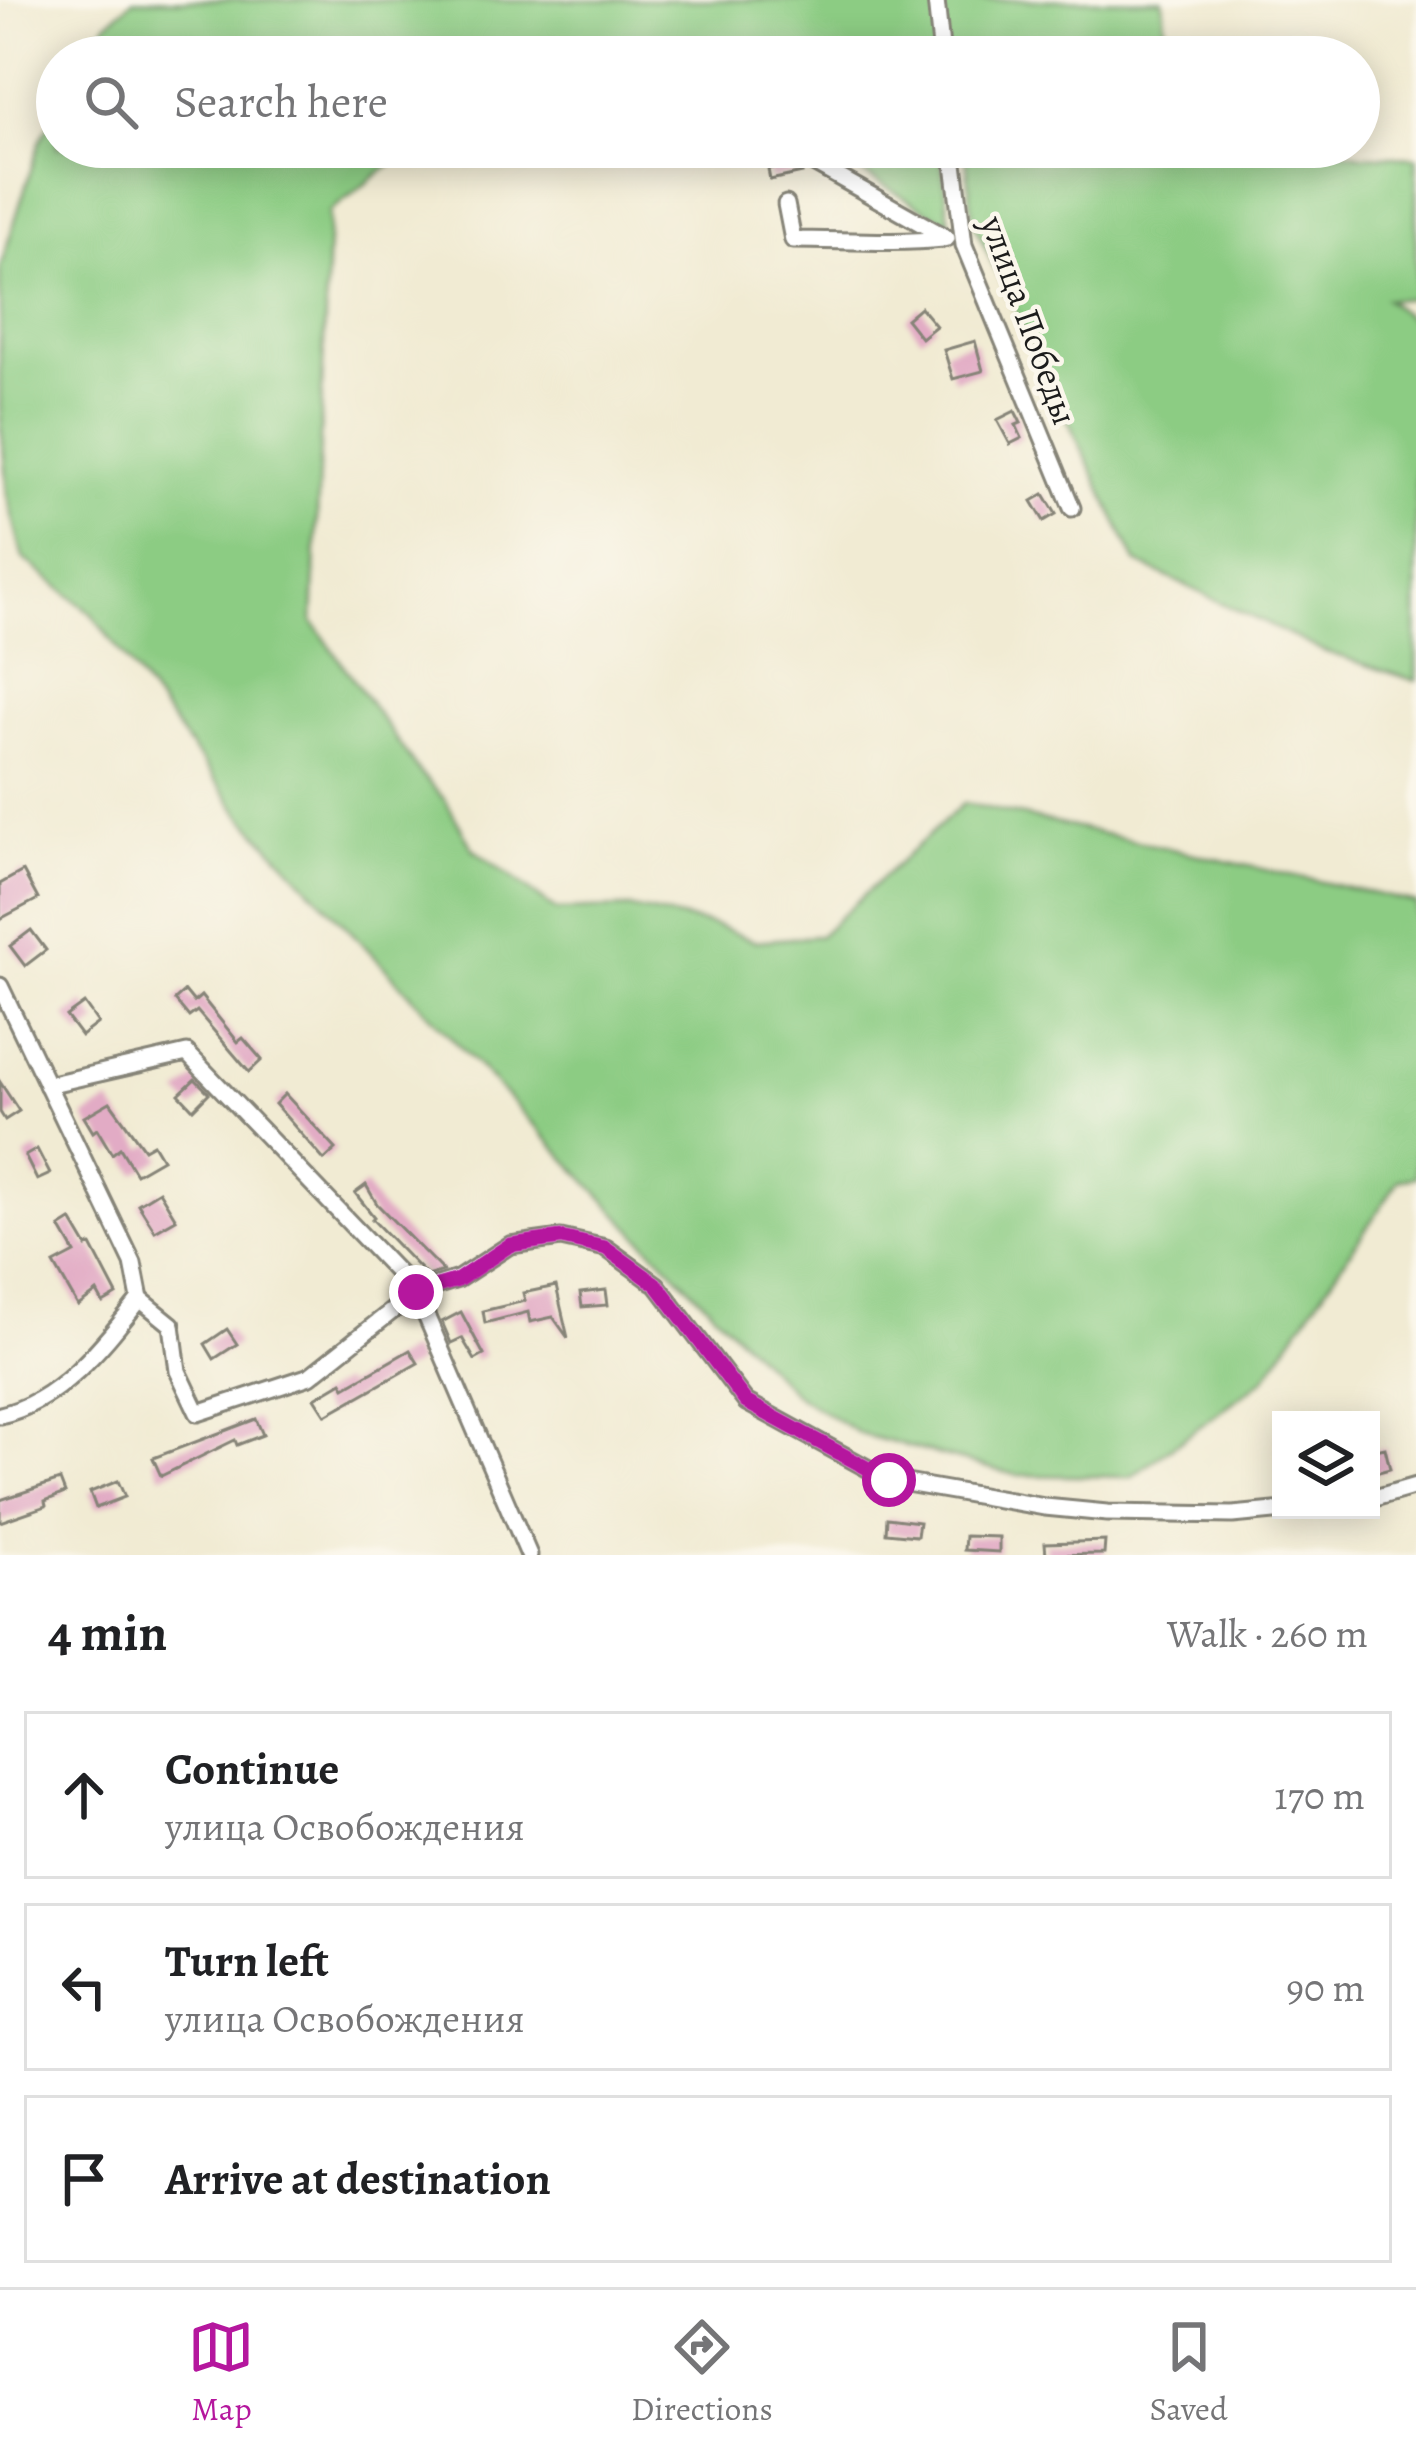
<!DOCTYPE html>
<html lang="en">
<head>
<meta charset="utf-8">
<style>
	body { margin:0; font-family:Alegreya,serif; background:#f2f2f2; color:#202124 }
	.controls { position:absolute; right:36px; bottom:36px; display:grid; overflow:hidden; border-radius:0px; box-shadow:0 6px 30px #0003 }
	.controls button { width:108px; height:108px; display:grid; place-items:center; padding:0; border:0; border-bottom:3px solid #e0e0e0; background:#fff; color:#202124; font:60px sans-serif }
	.stop { position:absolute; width:36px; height:36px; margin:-27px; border:9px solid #b5179e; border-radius:50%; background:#fff }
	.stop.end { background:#b5179e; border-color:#fff; box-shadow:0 3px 12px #0008 }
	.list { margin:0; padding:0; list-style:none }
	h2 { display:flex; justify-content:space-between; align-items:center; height:156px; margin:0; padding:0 48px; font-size:51px }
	h2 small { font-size:39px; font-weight:400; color:#757577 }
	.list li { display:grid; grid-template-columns:78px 1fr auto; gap:36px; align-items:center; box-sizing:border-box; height:168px; margin:0 24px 24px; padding:0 24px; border:3px solid #e0e0e0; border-radius:0px }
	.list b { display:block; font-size:45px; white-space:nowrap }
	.list p { margin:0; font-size:39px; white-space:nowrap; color:#757577 }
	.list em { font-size:39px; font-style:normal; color:#757577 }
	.icon { flex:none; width:66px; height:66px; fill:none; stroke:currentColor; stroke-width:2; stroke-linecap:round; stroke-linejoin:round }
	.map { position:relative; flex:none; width:1416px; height:1555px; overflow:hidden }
	.search { position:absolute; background:#fff; box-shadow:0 6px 30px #0003; left:36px; right:36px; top:36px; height:132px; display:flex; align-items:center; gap:30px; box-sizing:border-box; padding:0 42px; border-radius:66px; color:#757577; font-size:45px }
	.sheet { height:732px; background:#fff }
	nav { display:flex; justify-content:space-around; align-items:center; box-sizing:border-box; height:168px; border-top:3px solid #e0e0e0; background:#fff; font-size:33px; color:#757577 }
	nav a { display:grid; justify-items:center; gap:6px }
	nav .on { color:#b5179e }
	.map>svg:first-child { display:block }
</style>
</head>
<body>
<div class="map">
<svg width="1416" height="1555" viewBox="0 0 1416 1555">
	<rect width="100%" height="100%" fill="#fbf7ec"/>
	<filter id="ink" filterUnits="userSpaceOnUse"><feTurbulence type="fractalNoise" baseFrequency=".00833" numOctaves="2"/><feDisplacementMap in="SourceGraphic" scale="24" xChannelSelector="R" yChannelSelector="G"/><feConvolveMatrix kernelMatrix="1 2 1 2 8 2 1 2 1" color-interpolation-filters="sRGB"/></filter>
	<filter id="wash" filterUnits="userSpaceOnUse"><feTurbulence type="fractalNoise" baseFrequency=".004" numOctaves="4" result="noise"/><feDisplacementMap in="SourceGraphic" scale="48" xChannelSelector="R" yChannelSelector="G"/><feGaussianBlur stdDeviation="2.7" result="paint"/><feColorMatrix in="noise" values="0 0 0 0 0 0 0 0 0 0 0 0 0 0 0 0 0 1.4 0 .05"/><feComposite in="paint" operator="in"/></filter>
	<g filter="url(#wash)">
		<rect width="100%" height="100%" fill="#f1ebd3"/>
		<g fill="#8ccc83" stroke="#547450" stroke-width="3">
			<path d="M133 0H1163L1165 28 1187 57H87L106 24Z"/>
			<path d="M57 110V147H413L329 212 313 622 419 772 445 800 473 849 556 910 632 908 717 926 754 941 819 936 964 803 1416 903V1177L1399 1180 1264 1379 1131 1477 1016 1475 860 1434 795 1394 635 1232 241 815 91 613 23 558 7 495 0 408V268L40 141Z"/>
			<path d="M818 147H940L950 224Z"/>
			<path d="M965 147H1325L1361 155 1416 157V299H1386L1416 324V681L1323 651 1136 562 973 222Z"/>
		</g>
		<g id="blocks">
			<g fill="#e2abc5">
				<path d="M796 147 802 173 770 180 768 169 780 166 777 150Z"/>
				<path d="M920 307 936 326 921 338 906 319Z"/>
				<path d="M975 341 983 371 953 379 944 350Z"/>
				<path d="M1015 411 1021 423 1016 425 1022 438 1010 444 997 420Z"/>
				<path d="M1044 494 1056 514 1044 521 1032 501Z"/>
				<path d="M23 871 38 899 0 919V884Z"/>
				<path d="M31 930 46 950 25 966 10 946Z"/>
				<path d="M185 991 194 1002 201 996 238 1042 243 1038 262 1060 249 1072 197 1011 189 1017 175 1000Z"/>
				<path d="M84 1003 98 1023 81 1036 66 1016Z"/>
				<path d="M195 1079 209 1093 193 1109 179 1094Z"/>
				<path d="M0 1082 19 1111 5 1120 0 1112Z"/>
				<path d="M285 1094 336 1149 324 1160 275 1104Z"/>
				<path d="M110 1102 144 1149 153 1144 162 1159 136 1174 120 1148 112 1154 97 1129 93 1132 84 1117Z"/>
				<path d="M37 1149 50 1174 37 1180 25 1156Z"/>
				<path d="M366 1185 377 1204 443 1271 427 1276 372 1219 374 1217 355 1193Z"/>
				<path d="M159 1191 176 1219 155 1231 138 1204Z"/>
				<path d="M71 1220 87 1247 91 1245 117 1295 103 1303 97 1292 78 1306 54 1264 75 1253 60 1227Z"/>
				<path d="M556 1286 568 1338 553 1317 530 1322 528 1312 485 1323 483 1311 525 1301 523 1293Z"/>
				<path d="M606 1290 608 1305 582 1307 580 1293Z"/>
				<path d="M461 1312 484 1355 475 1360 462 1338 451 1343 442 1322Z"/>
				<path d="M227 1329 237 1344 214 1359 205 1344Z"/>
				<path d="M410 1350 418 1363 326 1415 315 1398 342 1382 345 1387Z"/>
				<path d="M256 1419 263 1435 237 1445 235 1440 161 1476 153 1458Z"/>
				<path d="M1385 1448 1390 1469 1371 1474V1451Z"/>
				<path d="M60 1480 65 1493 45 1501 46 1506 0 1522V1500Z"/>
				<path d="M118 1481 125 1497 96 1508 90 1492Z"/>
				<path d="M887 1518 919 1522 917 1536 886 1533Z"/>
				<path d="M965 1536 999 1537V1552L964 1550Z"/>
				<path d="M1105 1541 1104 1554 1046 1555 1045 1543Z"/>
			</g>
		</g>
	</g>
	<g filter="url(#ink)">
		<use href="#blocks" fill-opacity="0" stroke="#868478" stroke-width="3"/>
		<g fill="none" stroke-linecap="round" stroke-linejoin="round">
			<defs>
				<g id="minor">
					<path d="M936 0 942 57"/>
					<path d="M952 147 964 245 1072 508"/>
					<path d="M812 162 947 238"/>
					<path d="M786 204 793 240C843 240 894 244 943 239"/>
					<path d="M0 986 133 1263 140 1299C105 1343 59 1403 0 1415"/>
					<path d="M47 1085 187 1053 416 1292 458 1279 510 1245 561 1238 606 1248 657 1285 746 1402 889 1480 1045 1507 1107 1513 1233 1515 1285 1510"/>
					<path d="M140 1299 172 1325 178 1371 198 1413 310 1376 416 1292 529 1555"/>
					<path d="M1371 1499 1416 1486"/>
				</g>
			</defs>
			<use href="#minor" stroke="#868478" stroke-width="21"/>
			<use href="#minor" stroke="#fff" stroke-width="15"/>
		</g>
	</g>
	<g fill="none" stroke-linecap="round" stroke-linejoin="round" filter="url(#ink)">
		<path stroke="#b5179e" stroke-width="15" d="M416 1292 458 1280 510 1245 561 1238 606 1248 657 1285 746 1402 889 1480"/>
	</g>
	<g text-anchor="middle" stroke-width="9" stroke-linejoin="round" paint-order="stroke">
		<g font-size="36" fill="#1c1c1c" stroke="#fbf7ec">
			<text transform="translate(1030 320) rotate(70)" y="13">улица Победы</text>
		</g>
	</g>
</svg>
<div class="controls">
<button><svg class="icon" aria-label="layers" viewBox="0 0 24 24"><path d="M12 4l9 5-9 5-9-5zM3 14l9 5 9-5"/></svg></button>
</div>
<div class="stop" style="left:889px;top:1480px"></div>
<div class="stop end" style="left:416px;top:1292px"></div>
<div class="search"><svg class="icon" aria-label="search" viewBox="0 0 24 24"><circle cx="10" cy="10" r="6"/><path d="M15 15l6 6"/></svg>Search here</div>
</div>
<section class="sheet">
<h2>4 min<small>Walk · 260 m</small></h2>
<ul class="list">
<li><svg class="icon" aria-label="ahead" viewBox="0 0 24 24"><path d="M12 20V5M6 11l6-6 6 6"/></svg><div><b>Continue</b><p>улица Освобождения</p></div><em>170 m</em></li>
<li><svg class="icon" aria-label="left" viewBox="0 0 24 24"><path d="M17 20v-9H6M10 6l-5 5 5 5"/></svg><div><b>Turn left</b><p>улица Освобождения</p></div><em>90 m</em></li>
<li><svg class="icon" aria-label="arrive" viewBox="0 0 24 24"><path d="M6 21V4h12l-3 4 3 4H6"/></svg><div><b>Arrive at destination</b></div></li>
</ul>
</section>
<nav>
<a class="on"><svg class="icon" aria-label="map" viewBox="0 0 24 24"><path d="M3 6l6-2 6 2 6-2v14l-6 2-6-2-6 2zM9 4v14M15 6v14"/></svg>Map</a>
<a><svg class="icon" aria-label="directions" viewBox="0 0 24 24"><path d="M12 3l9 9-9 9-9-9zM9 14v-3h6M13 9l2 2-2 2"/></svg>Directions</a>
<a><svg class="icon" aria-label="saved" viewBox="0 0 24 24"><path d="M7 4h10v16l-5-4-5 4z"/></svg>Saved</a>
</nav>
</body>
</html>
